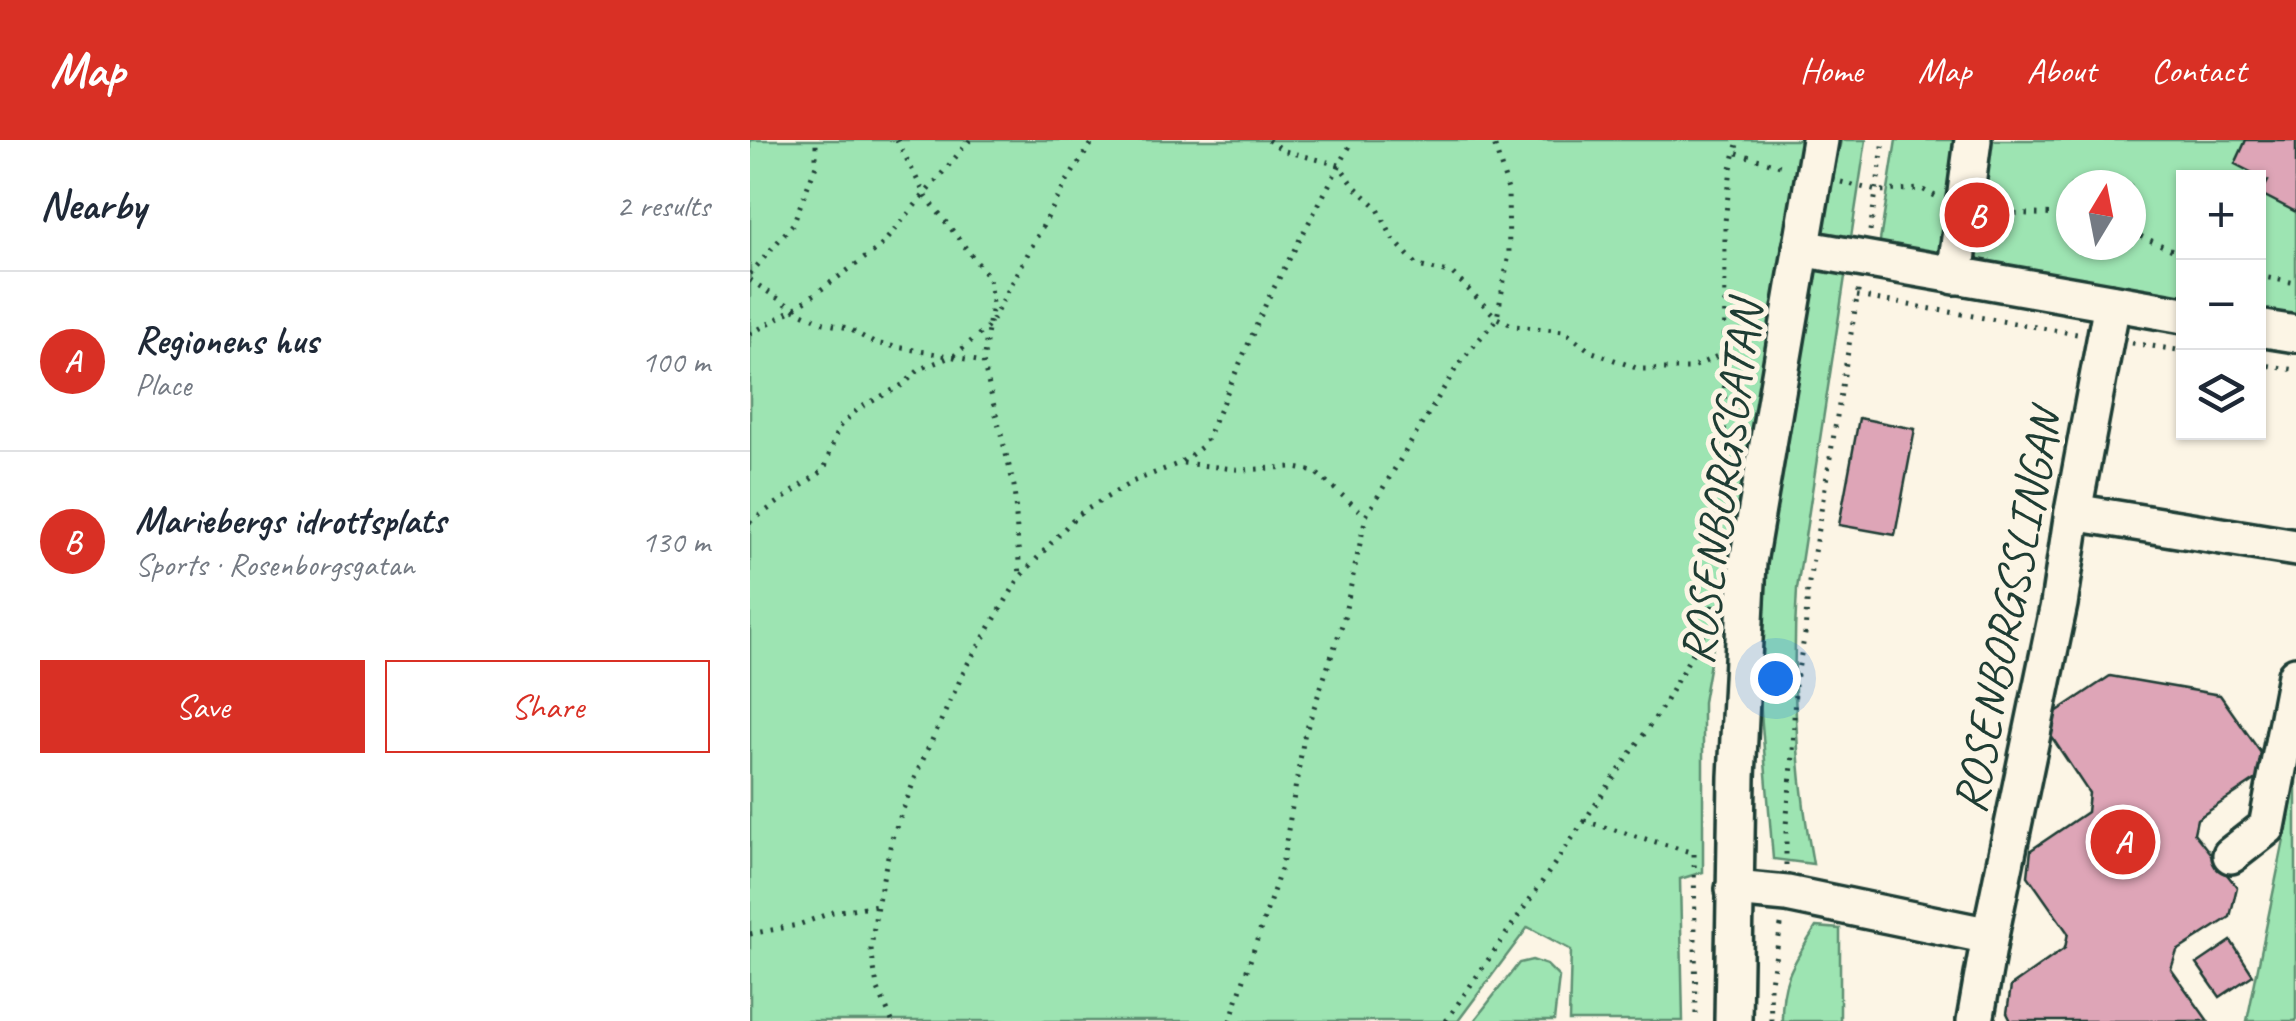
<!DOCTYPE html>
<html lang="en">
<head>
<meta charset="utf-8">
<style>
	body { margin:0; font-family:Caveat,sans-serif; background:#f6f6f7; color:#1f2937 }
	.controls { position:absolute; right:30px; top:30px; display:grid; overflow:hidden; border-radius:0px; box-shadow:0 2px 8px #0004 }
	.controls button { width:90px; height:90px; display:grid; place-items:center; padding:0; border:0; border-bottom:2px solid #e0e1e3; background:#fff; color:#1f2937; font:50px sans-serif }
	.compass { position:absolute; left:1306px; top:30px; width:90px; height:90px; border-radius:50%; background:#fff; box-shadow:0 2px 8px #0004; rotate:10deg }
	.you { position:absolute; left:1025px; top:538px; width:35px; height:35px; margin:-25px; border:8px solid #fff; border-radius:50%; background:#1a73e8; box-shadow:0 0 0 15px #1a73e833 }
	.badge { display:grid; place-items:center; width:65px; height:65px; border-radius:50%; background:#d93025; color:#fff; font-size:32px; font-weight:700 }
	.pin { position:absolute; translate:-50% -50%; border:5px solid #fff; box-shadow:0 2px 10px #0006 }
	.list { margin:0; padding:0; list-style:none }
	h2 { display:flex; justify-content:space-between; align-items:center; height:130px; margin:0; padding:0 40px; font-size:42px }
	h2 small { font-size:32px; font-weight:400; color:#747a83 }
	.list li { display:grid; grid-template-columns:65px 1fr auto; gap:30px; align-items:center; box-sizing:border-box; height:180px; padding:0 40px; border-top:2px solid #e0e1e3 }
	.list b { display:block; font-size:38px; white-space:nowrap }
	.list p { margin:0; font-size:32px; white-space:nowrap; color:#747a83 }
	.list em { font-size:32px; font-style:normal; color:#747a83 }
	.actions { display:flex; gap:20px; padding:30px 40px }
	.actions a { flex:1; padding:22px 0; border:2px solid #d93025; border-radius:0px; text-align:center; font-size:35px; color:#d93025 }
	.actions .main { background:#d93025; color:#fff }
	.icon { flex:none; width:55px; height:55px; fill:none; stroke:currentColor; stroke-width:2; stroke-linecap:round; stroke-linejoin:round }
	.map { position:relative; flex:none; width:1546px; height:881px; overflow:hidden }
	header { display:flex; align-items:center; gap:60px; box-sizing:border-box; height:140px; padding:0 50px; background:#d93025; color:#fff }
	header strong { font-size:48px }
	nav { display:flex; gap:55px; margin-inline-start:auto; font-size:35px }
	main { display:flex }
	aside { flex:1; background:#fff }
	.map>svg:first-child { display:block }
</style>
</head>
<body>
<header>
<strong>Map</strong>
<nav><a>Home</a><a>Map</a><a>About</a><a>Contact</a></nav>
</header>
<main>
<aside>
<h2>Nearby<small>2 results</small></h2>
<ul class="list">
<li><span class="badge">A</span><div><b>Regionens hus</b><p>Place</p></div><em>100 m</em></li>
<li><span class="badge">B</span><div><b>Mariebergs idrottsplats</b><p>Sports · Rosenborgsgatan</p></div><em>130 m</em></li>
</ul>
<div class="actions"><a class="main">Save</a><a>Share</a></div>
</aside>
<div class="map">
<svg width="1546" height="881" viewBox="0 0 1546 881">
	<rect width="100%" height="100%" fill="#fcf5e5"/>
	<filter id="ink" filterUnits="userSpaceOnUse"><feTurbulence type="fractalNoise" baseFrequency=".01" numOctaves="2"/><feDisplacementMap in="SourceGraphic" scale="20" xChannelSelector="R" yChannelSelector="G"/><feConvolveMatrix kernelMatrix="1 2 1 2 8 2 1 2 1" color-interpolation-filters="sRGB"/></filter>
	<g filter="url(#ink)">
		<g fill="#9de4b2" stroke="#5e9073" stroke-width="2.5" fill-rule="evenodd">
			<path d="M0 0H1053L953 562V732L930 739 933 881H819L821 810 778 787 708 881H0Z"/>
			<path d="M1091 0H1116L1047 449C1041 543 1046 632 1063 724L1023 719 1010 560 1013 453 1059 152Z"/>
			<path d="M1146 0H1546V178L1509 172 1508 38H1434L1433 159 1129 107ZM1321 45H1381V105H1321Z"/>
			<path d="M1546 641V881H1497Z"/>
			<path d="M1066 787 1090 789V881H1032C1031 839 1044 822 1066 787Z"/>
			<path d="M782 820 797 825 809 837 804 881H724L769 823Z"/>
		</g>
		<g fill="#dea5b7" stroke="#1f3d34" stroke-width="2.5">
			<path d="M1496 0H1546V72L1511 54 1518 41 1485 24Z"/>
			<path d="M1109 278 1165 289 1145 395 1089 385Z"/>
			<path d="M1360 536 1470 555 1511 613 1508 638 1447 679 1444 693 1487 747 1480 777 1427 811 1421 829 1458 881H1261L1257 873 1261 846 1315 808 1318 793 1278 736 1281 710 1337 672 1339 653 1301 596 1306 572Z"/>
			<path d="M1481 801 1503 835 1470 857 1447 824Z"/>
		</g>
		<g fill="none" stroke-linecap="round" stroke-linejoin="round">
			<defs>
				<g id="minor">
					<path d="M1051 108 1434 175"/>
					<path d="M1205 136 1223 0"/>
					<path d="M1508 188 1546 194"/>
					<path d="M1323 372 1546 408"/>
					<path d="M1481 715 1517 687 1546 535"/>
					<path d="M984 749 1037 754 1240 796 1309 464 1323 372 1362 163"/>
					<path d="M983 881 987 637 998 422 1070 0"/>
					<path d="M1225 881 1240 796"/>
				</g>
			</defs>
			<use href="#minor" stroke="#1f3d34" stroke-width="42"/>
			<g stroke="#1f3d34" stroke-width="5" stroke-dasharray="2.5 8" stroke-linecap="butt">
				<path d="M147 0 175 55 239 138 242 164 233 222 264 346 270 437"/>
				<path d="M518 0 535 11 589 25 605 47 627 67 643 99 668 126 703 134 747 178 764 186 815 191 840 211 889 229H939L972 214"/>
				<path d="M987 13 1037 28"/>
				<path d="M1505 38 1506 35"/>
				<path d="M1091 42 1127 51 1172 49 1187 57"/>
				<path d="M1244 73 1321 75"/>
				<path d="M1120 91 1134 0"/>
				<path d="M1381 92 1434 115"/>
				<path d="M0 134 43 84 66 25V0"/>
				<path d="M1508 136 1546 143"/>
				<path d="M0 140 44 169 74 183 98 188 124 203 233 222"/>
				<path d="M1107 156 1327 194"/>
				<path d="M0 194 44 169 130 107 220 0"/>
				<path d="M1382 203 1434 211"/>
				<path d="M1508 224 1546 230"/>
				<path d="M433 323 493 330 540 327 565 332 615 375"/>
				<path d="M974 374 975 82 981 28 988 0"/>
				<path d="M0 382 74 330 88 288 108 269 154 244 170 229 205 215 239 186 317 41 344 0"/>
				<path d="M834 681 944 713 946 881"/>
				<path d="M1036 725V685L1043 615 1045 545 1055 494 1058 448 1109 146"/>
				<path d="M0 794 48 785 83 772 127 765"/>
				<path d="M142 881 127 847 121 809 127 765 142 698 169 628 217 525 270 437 326 376 382 342 430 323 454 305 518 159 603 0"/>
				<path d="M480 881 532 725 554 597 593 482 616 376 708 225 747 178 759 114 758 50 743 0"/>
				<path d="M696 881 910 571 960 482 964 459"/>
				<path d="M1021 881 1020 847 1032 780"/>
			</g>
			<use href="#minor" stroke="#fcf5e5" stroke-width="35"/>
		</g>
	</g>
	<g text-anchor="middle" stroke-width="10" stroke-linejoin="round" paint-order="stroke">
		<g font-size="48" fill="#1f3d34" stroke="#fcf5e5">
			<text transform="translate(970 343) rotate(-82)" y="17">ROSENBORGSGATAN</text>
			<text transform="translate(1256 471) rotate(-79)" y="17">ROSENBORGSSLINGAN</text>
		</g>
	</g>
</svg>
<div class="controls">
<button>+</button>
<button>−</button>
<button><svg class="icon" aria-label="layers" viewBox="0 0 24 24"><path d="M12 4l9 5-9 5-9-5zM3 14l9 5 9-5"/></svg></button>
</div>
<svg class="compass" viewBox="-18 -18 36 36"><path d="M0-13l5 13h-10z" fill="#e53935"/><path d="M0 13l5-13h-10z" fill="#747a83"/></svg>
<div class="you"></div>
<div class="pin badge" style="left:1373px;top:702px">A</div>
<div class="pin badge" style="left:1227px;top:75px">B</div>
</div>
</main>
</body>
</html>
